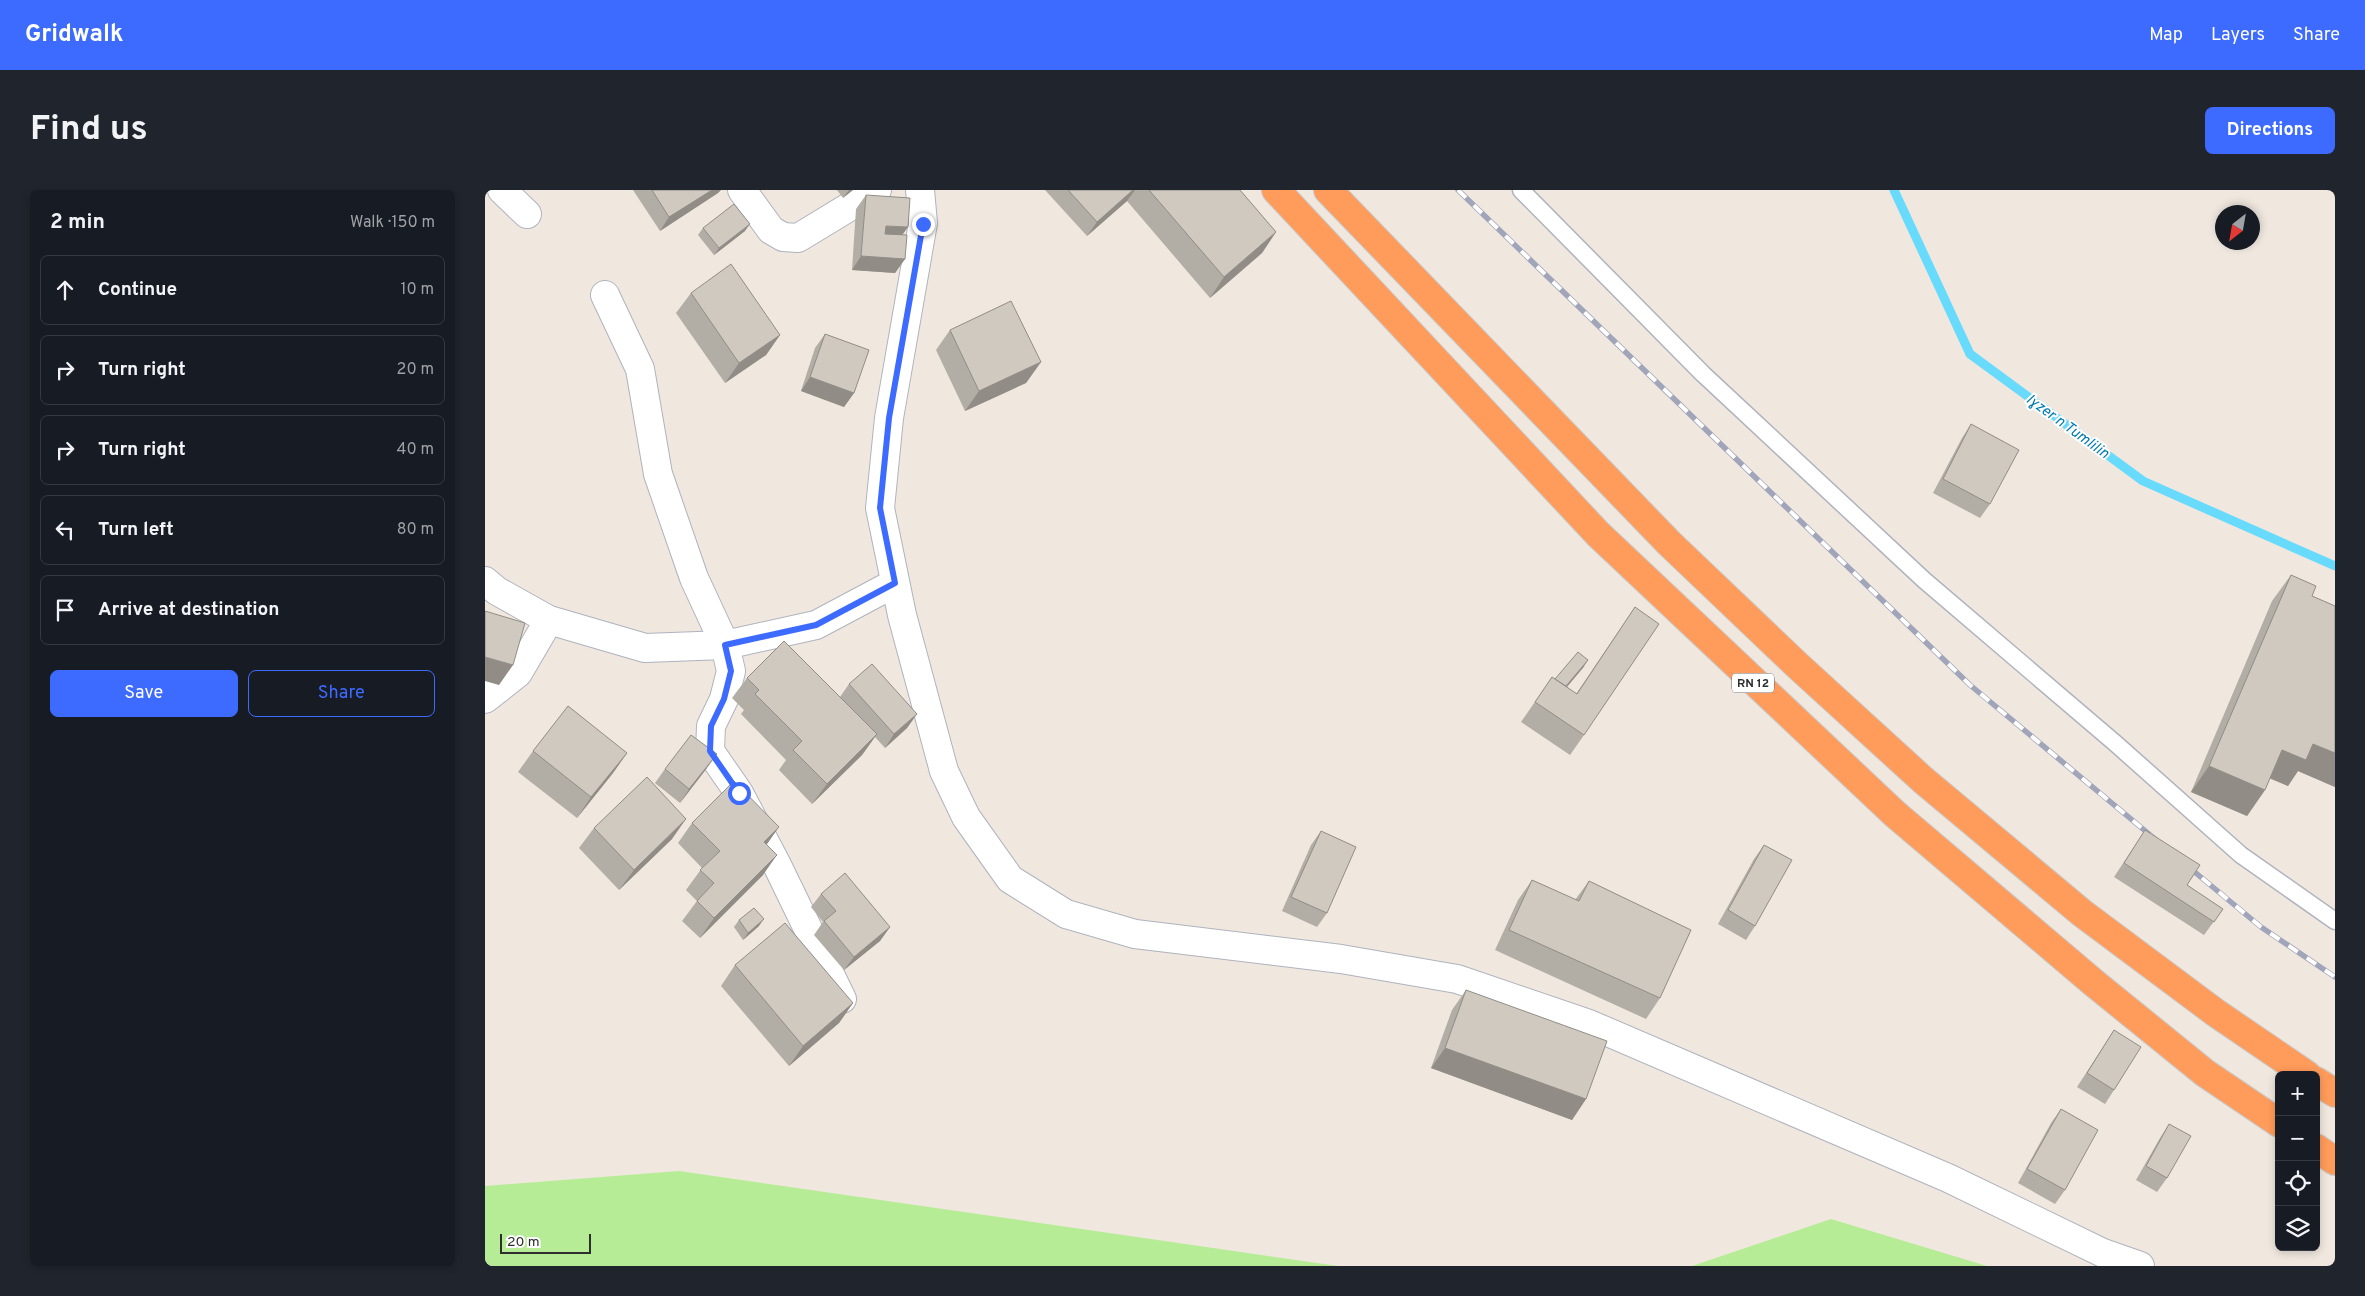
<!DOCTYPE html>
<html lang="en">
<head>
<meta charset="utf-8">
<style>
	body { margin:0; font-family:Overpass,sans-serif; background:#20242c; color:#f1f3f6 }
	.controls { position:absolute; right:15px; bottom:15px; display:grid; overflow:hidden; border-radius:8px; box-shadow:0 2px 8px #0003 }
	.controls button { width:45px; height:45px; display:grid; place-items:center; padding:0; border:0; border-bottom:1px solid #363941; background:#171b24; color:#f1f3f6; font:25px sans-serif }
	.compass { position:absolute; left:1730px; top:15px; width:45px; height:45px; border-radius:50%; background:#171b24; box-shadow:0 2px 8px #0003; rotate:211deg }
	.scale { position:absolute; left:15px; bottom:12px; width:91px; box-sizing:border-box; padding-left:5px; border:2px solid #2e2e2e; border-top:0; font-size:14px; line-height:18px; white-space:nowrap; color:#2e2e2e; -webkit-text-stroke:4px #fff; paint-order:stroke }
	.stop { position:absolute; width:15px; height:15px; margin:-11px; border:4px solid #3d6aff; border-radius:50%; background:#fff }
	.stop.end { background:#3d6aff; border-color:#fff; box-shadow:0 1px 5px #0008 }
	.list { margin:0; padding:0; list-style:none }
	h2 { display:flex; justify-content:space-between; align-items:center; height:65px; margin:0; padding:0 20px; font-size:21px }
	h2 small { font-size:16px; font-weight:400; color:#9ea1a6 }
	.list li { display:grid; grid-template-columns:32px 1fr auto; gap:15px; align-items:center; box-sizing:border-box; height:70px; margin:0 10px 10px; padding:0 10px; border:1px solid #363941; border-radius:8px }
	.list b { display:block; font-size:19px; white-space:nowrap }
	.list em { font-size:16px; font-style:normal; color:#9ea1a6 }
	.actions { display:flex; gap:10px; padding:15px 20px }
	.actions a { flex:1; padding:11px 0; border:1px solid #3d6aff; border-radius:8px; text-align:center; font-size:18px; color:#3d6aff }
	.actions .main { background:#3d6aff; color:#fff }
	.icon { flex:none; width:28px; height:28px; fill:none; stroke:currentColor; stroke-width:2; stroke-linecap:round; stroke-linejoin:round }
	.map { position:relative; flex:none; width:1850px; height:1076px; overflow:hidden; border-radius:8px }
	header { display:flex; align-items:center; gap:30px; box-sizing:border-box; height:70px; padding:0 25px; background:#3d6aff; color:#fff }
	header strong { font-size:24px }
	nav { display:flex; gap:28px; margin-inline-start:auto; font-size:18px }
	.intro { display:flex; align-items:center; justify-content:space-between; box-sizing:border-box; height:120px; padding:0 30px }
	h1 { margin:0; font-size:35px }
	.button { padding:12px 22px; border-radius:8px; background:#3d6aff; color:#fff; font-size:18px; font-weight:700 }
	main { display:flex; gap:30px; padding:0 30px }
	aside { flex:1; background:#171b24; border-radius:8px; box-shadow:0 2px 8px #0003 }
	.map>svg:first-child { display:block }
</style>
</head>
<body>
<header>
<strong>Gridwalk</strong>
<nav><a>Map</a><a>Layers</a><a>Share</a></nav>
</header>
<div class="intro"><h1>Find us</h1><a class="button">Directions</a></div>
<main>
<aside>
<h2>2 min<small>Walk · 150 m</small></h2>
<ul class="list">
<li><svg class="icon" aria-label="ahead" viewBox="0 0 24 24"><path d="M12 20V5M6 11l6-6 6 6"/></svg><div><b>Continue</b></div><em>10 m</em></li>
<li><svg class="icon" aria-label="right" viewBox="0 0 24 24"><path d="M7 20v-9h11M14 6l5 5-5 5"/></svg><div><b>Turn right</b></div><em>20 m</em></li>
<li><svg class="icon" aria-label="right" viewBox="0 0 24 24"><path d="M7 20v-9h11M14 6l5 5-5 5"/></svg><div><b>Turn right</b></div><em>40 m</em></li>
<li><svg class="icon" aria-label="left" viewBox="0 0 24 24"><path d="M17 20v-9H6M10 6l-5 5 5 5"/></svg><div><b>Turn left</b></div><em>80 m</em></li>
<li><svg class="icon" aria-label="arrive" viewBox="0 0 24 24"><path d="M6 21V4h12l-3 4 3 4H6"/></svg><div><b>Arrive at destination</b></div></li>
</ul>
<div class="actions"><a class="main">Save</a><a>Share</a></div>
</aside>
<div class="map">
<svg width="1850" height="1076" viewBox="0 0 1850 1076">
	<rect width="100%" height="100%" fill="#f0e8df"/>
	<g fill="#b7ec97">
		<path d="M194 981 853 1076H0V996Z"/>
		<path d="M1346 1029 1502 1076H1207Z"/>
	</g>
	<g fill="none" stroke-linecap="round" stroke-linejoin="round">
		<path stroke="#68dbfc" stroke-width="9" d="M1409 0 1485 164 1658 291 1850 376"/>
		<defs>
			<path id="lane" d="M1036 0 1218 184 1439 390 1630 553 1756 665 1850 731"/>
			<g id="street">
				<path d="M17 0 42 24"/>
				<path d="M257 0 286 40 298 47 313 48 392 0"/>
				<path d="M435 0 438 33 404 228 395 318 417 425 459 581 481 627 525 689 581 724 650 744 856 769 972 789 1104 834 1463 988 1618 1063 1655 1076"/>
				<path d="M120 105 155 179 173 284 209 388 240 455 246 481 239 509 226 536 225 561 254 603 292 675 357 809"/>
				<path d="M0 391 12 401 64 430 160 458 240 455 331 435 410 393"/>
				<path d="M0 509 33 483 64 430"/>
			</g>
			<g id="highway">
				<path d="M791 0 1113 344 1410 624 1609 793 1720 883 1794 933"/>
				<path d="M843 0 1184 353 1312 475 1438 590 1597 723 1731 823 1822 885"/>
				<path d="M1831 891 1850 903"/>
				<path d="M1831 958 1850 971"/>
			</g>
		</defs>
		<use href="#lane" stroke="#afb3be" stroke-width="19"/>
		<use href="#street" stroke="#afb3be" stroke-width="30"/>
		<use href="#highway" stroke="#c9c9c9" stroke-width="30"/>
		<use href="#lane" stroke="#fff" stroke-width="16"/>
		<use href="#street" stroke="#fff" stroke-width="28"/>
		<use href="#highway" stroke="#ff9b5b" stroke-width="28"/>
		<defs>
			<g id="rail">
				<path d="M973 0 1485 495 1670 649"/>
				<path d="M1700 674 1776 737 1850 787"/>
			</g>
		</defs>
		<use href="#rail" stroke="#a1a5ba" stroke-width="5.5"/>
		<use href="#rail" stroke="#fff" stroke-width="4" stroke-dasharray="11" stroke-linecap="butt"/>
	</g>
	<g fill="#b2ada5">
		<path d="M148 0H236L233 3 175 41Z"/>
		<path d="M352 0H368L358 8Z"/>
		<path d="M560 0H755L791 42 777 63 725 108 642 11 602 46Z"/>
		<path d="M381 5 420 69 410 83 367 80 371 19Z"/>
		<path d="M218 38 260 41 229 65 213 45Z"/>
		<path d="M206 103 295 145 281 165 240 193 191 123Z"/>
		<path d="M465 140 556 172 541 193 480 221 451 160Z"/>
		<path d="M340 144 369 203 359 217 316 201 330 158Z"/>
		<path d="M1486 234 1505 314 1495 328 1448 303 1477 248Z"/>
		<path d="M1806 385 1827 406 1850 416V597L1813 581 1803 596 1785 588 1780 600 1762 626 1706 602 1787 411Z"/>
		<path d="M1150 417 1099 545 1085 565 1036 532 1067 487 1070 489 1103 470 1082 497 1091 504Z"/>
		<path d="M262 488 355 507 364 494 432 524 422 538 400 558 390 547 377 565 327 614 294 580 301 570 256 524 259 520 247 508Z"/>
		<path d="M48 561 142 563 128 583 92 628 33 582Z"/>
		<path d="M222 578 195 613 170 593 180 579Z"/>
		<path d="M207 633 282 654 278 685 215 748 197 731 212 711 201 700 217 678 193 653Z"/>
		<path d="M109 638 187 649 134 700 94 658Z"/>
		<path d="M1660 640 1702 695 1738 719 1719 745 1629 687Z"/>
		<path d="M836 641 842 723 832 737 797 721 826 655Z"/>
		<path d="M1279 655 1270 736 1261 750 1233 734 1269 669Z"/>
		<path d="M1047 690 1090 710 1104 691 1175 808 1161 829 1010 760 1033 710Z"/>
		<path d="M336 704 405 737 395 751 359 780 329 745 338 732 326 717Z"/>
		<path d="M254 730 274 736 258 750 249 737Z"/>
		<path d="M250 775 368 813 354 833 304 876 236 796Z"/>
		<path d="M981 800 1101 909 1087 930 946 878 967 820Z"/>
		<path d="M1629 840V900L1620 914 1592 897Z"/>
		<path d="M1576 919 1580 1000 1570 1014 1533 993 1566 933Z"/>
		<path d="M1684 934 1682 988 1672 1002 1651 990 1675 948Z"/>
	</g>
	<g fill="#918d86">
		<path d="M227 0H236L233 3 175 41 184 27Z"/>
		<path d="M364 0H368L358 8Z"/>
		<path d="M648 0H650L642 11 602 46 612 32Z"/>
		<path d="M265 34 260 41 229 65 234 58Z"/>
		<path d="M401 36 423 37 413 51 391 50Z"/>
		<path d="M791 42 777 63 725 108 739 87Z"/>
		<path d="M376 66 420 69 410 83 367 80Z"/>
		<path d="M295 145 281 165 240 193 254 173Z"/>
		<path d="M556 172 541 193 480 221 494 201Z"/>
		<path d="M325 187 369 203 359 217 316 201Z"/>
		<path d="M0 467 28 475 14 495 0 491Z"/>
		<path d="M1103 470 1098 478 1069 512 1074 505Z"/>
		<path d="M432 524 422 538 400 558 409 544Z"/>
		<path d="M392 544 377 565 327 614 342 594Z"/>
		<path d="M1828 554 1850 563V597L1813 581 1803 596 1779 586 1797 560Z"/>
		<path d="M142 563 128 583 92 628 106 607Z"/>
		<path d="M232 564 222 578 195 613 204 599Z"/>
		<path d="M1724 576 1780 600 1762 626 1706 602Z"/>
		<path d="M201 629 187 649 134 700 149 680Z"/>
		<path d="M294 637 280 657 279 652Z"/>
		<path d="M292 665 278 685 215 748 229 728Z"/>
		<path d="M279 729 274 736 258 750 263 743Z"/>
		<path d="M405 737 395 751 359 780 369 767Z"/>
		<path d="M368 813 354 833 304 876 318 856Z"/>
		<path d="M960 858 1101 909 1087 930 946 878Z"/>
	</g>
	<g fill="#cfc9c0" stroke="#918d86">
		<path d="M167 0H227L184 27Z"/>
		<path d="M583 0H648L612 32Z"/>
		<path d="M664 0H755L791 42 739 87Z"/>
		<path d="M381 5 425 8 423 37 401 36 400 44 422 45 420 69 376 66Z"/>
		<path d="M249 14 265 34 234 58 218 38Z"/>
		<path d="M246 74 295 145 254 173 206 103Z"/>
		<path d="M526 111 556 172 494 201 465 140Z"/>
		<path d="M340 144 384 160 369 203 325 187Z"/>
		<path d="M1486 234 1534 260 1505 314 1458 289Z"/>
		<path d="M1806 385 1831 396 1827 406 1850 416V563L1828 554 1821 570 1797 560 1780 600 1724 576Z"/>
		<path d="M1150 417 1174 434 1099 545 1050 512 1067 487 1092 504Z"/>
		<path d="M0 421 40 433 28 475 0 467Z"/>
		<path d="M299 451 392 544 342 594 308 560 317 551 270 504 274 500 262 488Z"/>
		<path d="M1093 462 1103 470 1081 496 1070 489Z"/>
		<path d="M387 474 432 524 409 544 364 494Z"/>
		<path d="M83 516 142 563 106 607 48 561Z"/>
		<path d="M206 545 232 564 204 599 180 579Z"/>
		<path d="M162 587 201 629 149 680 109 638Z"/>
		<path d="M249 591 294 637 279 652 292 665 229 728 212 711 229 693 215 680 235 661 207 633Z"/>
		<path d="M1660 640 1715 675 1702 695 1738 719 1729 732 1639 673Z"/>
		<path d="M836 641 871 657 842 723 806 707Z"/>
		<path d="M1279 655 1307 670 1270 736 1243 720Z"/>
		<path d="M360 683 405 737 369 767 339 731 351 721 336 704Z"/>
		<path d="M1047 690 1094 711 1104 691 1206 740 1175 808 1024 740Z"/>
		<path d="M269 718 279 729 263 743 254 730Z"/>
		<path d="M300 733 368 813 318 856 250 775Z"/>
		<path d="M981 800 1122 851 1101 909 960 858Z"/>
		<path d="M1629 840 1656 857 1629 900 1602 883Z"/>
		<path d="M1576 919 1613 940 1580 1000 1542 979Z"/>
		<path d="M1684 934 1706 946 1682 988 1661 976Z"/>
	</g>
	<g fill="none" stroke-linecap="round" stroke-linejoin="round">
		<path stroke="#3d6aff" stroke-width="6" d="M254 603 225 561 226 536 239 509 246 481 240 455 331 435 410 393 395 318 404 228 438 34"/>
	</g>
	<g text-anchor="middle" stroke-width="4" stroke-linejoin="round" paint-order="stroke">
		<rect fill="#fff" stroke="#6d6d6d" stroke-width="1" x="1247" y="483.5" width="42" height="19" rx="4"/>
		<g font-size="12" font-weight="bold" fill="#2e2e2e">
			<text x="1268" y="497">RN 12</text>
		</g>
		<g font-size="15" font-style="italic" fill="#007baf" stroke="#fff">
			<text transform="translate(1583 236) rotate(36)" y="5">Iɣzer n Tumlilin</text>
		</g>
	</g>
</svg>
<div class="controls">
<button>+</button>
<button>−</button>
<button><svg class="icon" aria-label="locate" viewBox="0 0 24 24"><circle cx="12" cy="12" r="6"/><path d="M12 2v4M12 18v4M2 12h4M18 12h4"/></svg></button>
<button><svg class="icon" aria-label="layers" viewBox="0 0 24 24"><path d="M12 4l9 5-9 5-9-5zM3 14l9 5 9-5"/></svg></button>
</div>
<svg class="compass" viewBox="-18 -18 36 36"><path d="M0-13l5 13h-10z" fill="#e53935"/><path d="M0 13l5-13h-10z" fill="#9ea1a6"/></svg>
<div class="scale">20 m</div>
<div class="stop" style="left:254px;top:603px"></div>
<div class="stop end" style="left:438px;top:34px"></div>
</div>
</main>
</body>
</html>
